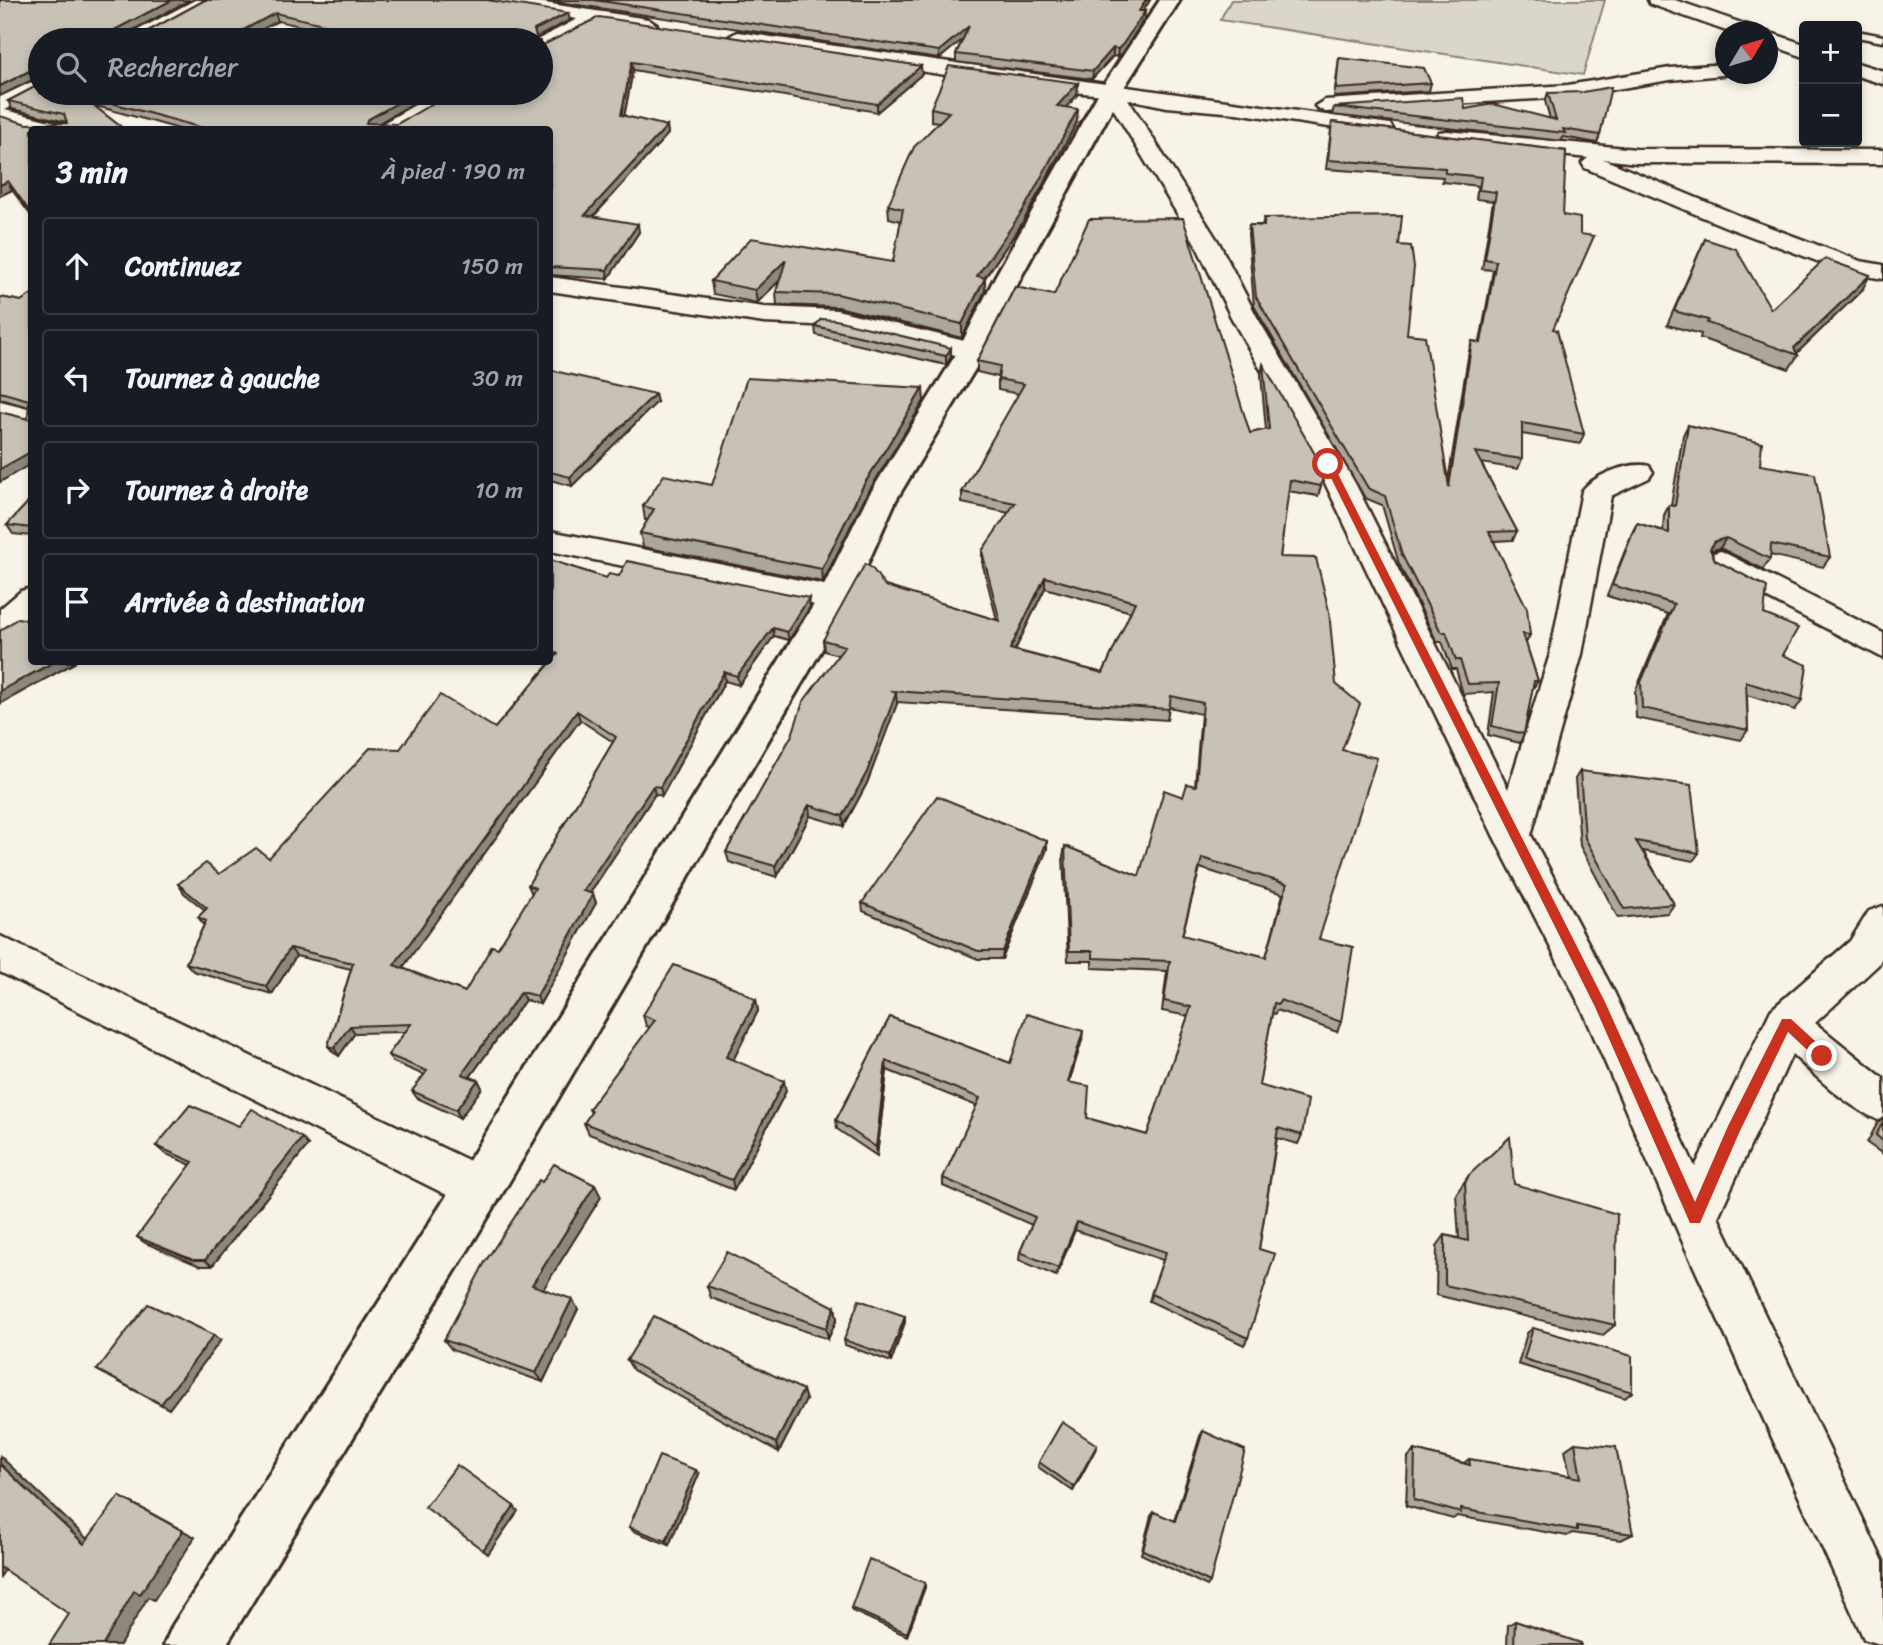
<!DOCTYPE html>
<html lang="fr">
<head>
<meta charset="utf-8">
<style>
	body { margin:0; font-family:Sriracha,sans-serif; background:#242831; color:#f1f3f6 }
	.controls { position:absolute; right:21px; top:21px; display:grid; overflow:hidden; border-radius:7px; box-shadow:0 4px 10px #0003 }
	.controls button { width:63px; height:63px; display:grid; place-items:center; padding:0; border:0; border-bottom:2px solid #363941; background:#171b24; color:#f1f3f6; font:35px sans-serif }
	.compass { position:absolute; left:1715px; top:21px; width:63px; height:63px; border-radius:50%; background:#171b24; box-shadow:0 4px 10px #0003; rotate:52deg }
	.stop { position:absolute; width:21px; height:21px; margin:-16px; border:5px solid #c8321e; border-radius:50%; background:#fff }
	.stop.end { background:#c8321e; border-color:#fff; box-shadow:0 2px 7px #0008 }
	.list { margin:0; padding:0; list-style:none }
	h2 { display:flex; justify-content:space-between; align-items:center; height:91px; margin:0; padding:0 28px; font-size:30px }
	h2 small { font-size:23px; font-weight:400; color:#9ea1a6 }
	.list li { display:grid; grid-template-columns:46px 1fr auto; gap:21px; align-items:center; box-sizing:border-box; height:98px; margin:0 14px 14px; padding:0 14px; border:2px solid #363941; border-radius:7px }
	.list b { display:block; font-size:26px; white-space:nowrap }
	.list em { font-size:23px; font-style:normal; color:#9ea1a6 }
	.icon { flex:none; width:38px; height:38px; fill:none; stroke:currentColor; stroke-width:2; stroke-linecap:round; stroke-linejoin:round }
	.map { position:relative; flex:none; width:1883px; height:1645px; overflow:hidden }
	.search { position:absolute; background:#171b24; box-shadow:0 4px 10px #0003; left:28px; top:28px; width:525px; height:77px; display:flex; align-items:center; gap:18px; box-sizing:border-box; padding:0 24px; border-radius:38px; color:#9ea1a6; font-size:26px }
	.panel { position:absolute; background:#171b24; box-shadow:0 4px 10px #0003; left:28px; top:126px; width:525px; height:539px; border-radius:7px }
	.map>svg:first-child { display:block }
</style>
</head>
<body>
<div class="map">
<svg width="1883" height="1645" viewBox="0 0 1883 1645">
	<rect width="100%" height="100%" fill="#f7f3e8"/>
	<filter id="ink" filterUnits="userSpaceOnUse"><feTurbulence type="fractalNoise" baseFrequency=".0143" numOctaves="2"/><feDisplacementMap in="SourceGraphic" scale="14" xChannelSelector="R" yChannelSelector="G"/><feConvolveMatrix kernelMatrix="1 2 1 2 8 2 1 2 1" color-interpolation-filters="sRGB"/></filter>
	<g filter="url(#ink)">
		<path fill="#dbd6cb" stroke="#8b8074" stroke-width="2" d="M1231 0H1605L1583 75 1220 20Z"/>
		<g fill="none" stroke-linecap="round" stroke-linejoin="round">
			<defs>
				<path id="lane" d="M1857 31 1883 36V42L1857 37Z"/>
				<g id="street">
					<path d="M195 0H218L143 40H119Z"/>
					<path d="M481 0H525L648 19 657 25 648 31 599 23 541 52V40H537L577 19 490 6Z"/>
					<path d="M1648 0H1675L1756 28 1758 32H1729L1650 4Z"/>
					<path d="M737 32 1390 124 1393 129 1390 134 1382 135 1236 113 1167 107 1128 99 1219 243 1257 317 1355 483 1508 789 1550 654 1582 491C1593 475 1631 461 1649 466L1653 472 1649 478 1611 496 1582 654 1531 835 1615 994 1695 1167 1771 1010 1850 941 1869 911 1883 906V956L1878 965 1815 1023 1883 1078V1122C1848 1108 1819 1079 1792 1054L1718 1217 1883 1561V1645L1864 1639 1679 1234 1583 1011 1493 835 1325 483 1231 317 1195 243 1105 95 1038 89 730 42 727 38Z"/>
					<path d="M1768 32 1804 44V57L1768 44Z"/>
					<path d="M1857 63 1883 71V84L1857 76Z"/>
					<path d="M1726 64V74H1733L1670 80 1568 97 1325 112 1315 106 1325 100 1568 85 1670 68Z"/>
					<path d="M40 78V92L5 110 67 125 69 130H32L0 121V97Z"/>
					<path d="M436 93H461L398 130H371Z"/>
					<path d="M1447 131 1636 149 1883 150V164L1636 163 1603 159 1740 216 1860 261 1883 265V279L1846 272 1724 226 1585 168 1582 163 1588 158 1439 142 1436 137 1439 132Z"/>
					<path d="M550 277 764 307 837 310 981 345 985 351 981 357 972 359 837 326 764 323 550 291Z"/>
					<path d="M0 401 32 409V426L0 418Z"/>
					<path d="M550 531 835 587 846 590 851 598 846 606 835 609 550 551Z"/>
					<path d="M1721 551 1883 633V658L1710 568 1706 561 1710 554Z"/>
					<path d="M32 588V617L11 634 0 637V609L21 591Z"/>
					<path d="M0 936 495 1173 501 1188 495 1203 479 1209 463 1203 0 972Z"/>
				</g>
				<path id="highway" d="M1160 0H1180L1123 89 1021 277 986 351 896 500 852 598 496 1204 226 1645H164L173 1625 462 1172 818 598 866 500 958 351 995 277 1101 89Z"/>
			</defs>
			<use href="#lane" stroke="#3b2a1e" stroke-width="5"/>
			<use href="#street" stroke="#3b2a1e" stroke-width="5"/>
			<use href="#highway" stroke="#3b2a1e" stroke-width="6"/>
			<use href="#lane" fill="#f7f3e8" fill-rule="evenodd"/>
			<use href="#street" fill="#f7f3e8" fill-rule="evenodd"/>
			<use href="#highway" fill="#f7f3e8" fill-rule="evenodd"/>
		</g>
		<g fill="#aca69d" stroke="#3b2a1e" stroke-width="2" fill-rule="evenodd">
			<path d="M0 0H190L125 34 141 35 205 0 488 1 570 20 536 37 537 40H362L278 21 40 93H273L377 124H397L541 46 922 74 877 112 633 70 624 116 667 126 668 134 594 216 639 232 608 279 550 275V130H183L93 105 125 130H32V217L12 190 0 196 27 124 67 123V122L12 109 8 101 37 86V77Z"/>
			<path d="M545 0H1150L1143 11H1145L1144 19 1123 52 1117 57 1113 56 1092 79 956 62V54L963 38 939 59Z"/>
			<path d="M1339 58 1431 83 1429 91 1334 97Z"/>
			<path d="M1078 83 1077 95 1066 108 1077 122 1023 222 985 278V291L962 338 838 307 777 305 776 292 779 281 757 303 713 294 711 281 893 262 901 221 889 218 888 205 939 122 931 121V108Z"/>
			<path d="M1548 93 1600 135 1597 143 1563 137 1562 141 1332 115 1334 107 1465 109 1550 119 1545 101Z"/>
			<path d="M1332 122 1566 151 1553 329 1584 434 1580 444 1522 434V459L1518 469 1481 463 1517 531 1513 540 1494 541 1530 635 1526 643 1538 681 1532 690 1524 734 1520 743 1488 735 1494 692 1463 694 1456 669H1452L1442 642H1437L1399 564 1382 505 1365 498 1254 306 1248 234 1249 225H1262L1264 218 1399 245 1407 334 1448 481 1469 351 1472 341 1480 342 1493 270 1482 269 1493 201 1476 199 1478 186 1442 182 1443 177 1326 169Z"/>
			<path d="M1705 239 1771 309 1862 290 1797 353 1798 355 1789 369 1700 338 1701 334 1667 325Z"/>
			<path d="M1015 287 1250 433 1266 430 1261 375 1263 364 1321 486 1318 496 1288 491 1280 557 1342 750 1319 939 1341 1022 1337 1032 1277 1010 1275 1014 1272 1013 1259 1085 1302 1135 1298 1144 1277 1138 1259 1249 1248 1338 1244 1345 1149 1301 1163 1260 1075 1230 1056 1276 1019 1260 1020 1252 1032 1225 943 1186V1178L977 1106 887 1070 877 1156 837 1129 836 1120 890 1017 1010 1063 1082 1040 1069 1083 1087 1118 1147 1135 1188 1016 1162 1011 1167 971 1092 968V961H1068L1063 856 1065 846 1139 876 1183 797 1195 786 1201 714 1169 707 1167 720 897 702 867 783 844 826 810 816 777 877 729 862 726 852 838 655 824 651 823 640 885 586 997 620 982 562V551L1009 513 962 503V492L1019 394 998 390V377L977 372V361ZM1045 588 1131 612 1103 673 1015 650ZM1200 868 1283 894 1266 957 1182 936Z"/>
			<path d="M32 294V463L0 482V412L28 419 29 407 0 399V297L21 301Z"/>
			<path d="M815 326 951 357 946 365 816 335Z"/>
			<path d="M550 370 657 402 572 486 550 480Z"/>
			<path d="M924 401 864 499 823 582 643 547 640 533 648 520H645L643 506 712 485Z"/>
			<path d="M1688 425 1760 465 1830 557 1823 567 1770 555V559L1763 569 1720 548 1711 551 1715 560 1764 614 1802 700 1795 710 1747 695 1748 730 1741 740 1636 718 1635 692 1668 614 1607 596 1632 533 1637 523 1663 531 1664 515 1669 505H1671L1683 435Z"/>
			<path d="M32 498V536L13 534 7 525Z"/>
			<path d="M550 560 606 578 810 607 789 640 774 636 739 685 725 681 662 796 655 794 590 893 593 894 596 903 540 1004 525 1000 470 1077 478 1080 482 1088 460 1118 417 1098 412 1091 424 1075 393 1062 388 1055 405 1032 355 1033 339 1056 334 1053 328 1046 351 969 296 956 272 994 193 971 186 963 204 925 198 917 205 910 184 893 178 884 219 874 269 858 400 749 495 728 553 659 550 658ZM580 720 613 742 528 885 532 894 498 948 465 992 402 968Z"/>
			<path d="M1580 771 1699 853 1693 861 1643 851 1674 904 1668 913 1618 918 1580 846 1575 779Z"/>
			<path d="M1047 841V849L1002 959H978L863 911 862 903Z"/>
			<path d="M756 1000 758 1011 733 1060 786 1091 734 1190 589 1134 584 1123 591 1113 589 1109 650 1027 646 1026 643 1015Z"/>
			<path d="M1883 1118V1154L1867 1143 1878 1122Z"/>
			<path d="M239 1126 308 1145 212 1266H200L145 1243 137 1237 191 1165 164 1153 156 1146Z"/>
			<path d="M1469 1175 1514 1184 1615 1325 1603 1335 1436 1295 1437 1246 1445 1235 1459 1238 1456 1194Z"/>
			<path d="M601 1197 543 1289 578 1309 543 1382 452 1350 444 1340Z"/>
			<path d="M707 1286 835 1307 837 1319 828 1339 711 1298Z"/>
			<path d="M905 1316V1322L891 1362 845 1345 844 1340Z"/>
			<path d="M1533 1328 1632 1392 1625 1398 1518 1364 1527 1333Z"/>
			<path d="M221 1340 169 1409 97 1370Z"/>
			<path d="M627 1360 806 1400 779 1452 633 1370Z"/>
			<path d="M1203 1431 1210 1582 1207 1586 1141 1554 1151 1516 1154 1512 1174 1521 1200 1436Z"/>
			<path d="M1575 1443 1633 1534 1621 1540 1572 1533 1567 1536 1457 1516 1453 1519 1406 1506 1408 1457 1415 1450 1464 1463 1469 1459 1570 1476 1565 1450Z"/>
			<path d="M1095 1450 1073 1491 1038 1467 1039 1462Z"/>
			<path d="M699 1474 669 1545 633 1531 629 1527Z"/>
			<path d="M925 1583V1587L907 1636 852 1611 851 1608Z"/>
			<path d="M1515 1621 1581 1645H1507L1508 1625Z"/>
		</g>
		<g fill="#8c877f" stroke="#3b2a1e" stroke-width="2">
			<path d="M172 0H190L118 38 114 34V30Z"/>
			<path d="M1146 0H1150L1139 18V11Z"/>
			<path d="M1145 11 1144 19 1123 52 1117 57 1118 49Z"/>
			<path d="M275 13 278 21 242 40H225Z"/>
			<path d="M568 13 570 20 536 38 534 30Z"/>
			<path d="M969 26V34L939 59V51Z"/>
			<path d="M1113 48V56L1092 79 1093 71Z"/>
			<path d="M632 62 633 70 623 123 621 115Z"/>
			<path d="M921 66 922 74 877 112V104Z"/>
			<path d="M37 67 40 76 0 96V86Z"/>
			<path d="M1078 83 1077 95 1056 119 1057 106Z"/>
			<path d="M415 93H431L370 128 366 123 367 120Z"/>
			<path d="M1078 109 1077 122 1023 222 977 289V276Z"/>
			<path d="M667 126 668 134 587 223 585 215Z"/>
			<path d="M8 181 12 190 0 196V185Z"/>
			<path d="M638 224 639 232 608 279 607 270Z"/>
			<path d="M786 260 787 273 757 303 755 290Z"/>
			<path d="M1870 275 1862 290 1796 354 1794 348Z"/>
			<path d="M985 278V291L962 338V324Z"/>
			<path d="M951 348V357L946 365V356Z"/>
			<path d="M923 388 924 401 864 499 823 582 822 569 863 486Z"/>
			<path d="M655 394 657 402 572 486 570 477Z"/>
			<path d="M32 451V463L0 482V469Z"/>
			<path d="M1726 538 1720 548 1709 551 1704 560 1715 541Z"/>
			<path d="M1045 577V588L1010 660V649Z"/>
			<path d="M809 598 810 607 789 640 787 632Z"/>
			<path d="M773 628 774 636 739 685 737 676Z"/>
			<path d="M54 662H76L0 704V691Z"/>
			<path d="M724 672 725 681 662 796 660 787Z"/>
			<path d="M896 693 897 704 867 783 844 826 843 816Z"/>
			<path d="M577 711 580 720 399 973 394 965Z"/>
			<path d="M653 786 655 794 586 899 583 891Z"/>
			<path d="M809 805 810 816 777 877 775 866Z"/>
			<path d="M1047 841V849L1002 959 1003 951Z"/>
			<path d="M593 894 596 903 540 1004 537 996Z"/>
			<path d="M290 948 296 956 272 994 266 986Z"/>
			<path d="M521 992 525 1000 467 1081 462 1074Z"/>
			<path d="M756 1000 758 1011 729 1068 726 1057Z"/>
			<path d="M350 1026 355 1033 339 1056 334 1048Z"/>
			<path d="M1083 1031 1082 1040 1066 1092 1068 1082Z"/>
			<path d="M886 1061 887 1070 877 1156 876 1147Z"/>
			<path d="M478 1080 482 1088 460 1118 456 1110Z"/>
			<path d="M784 1081 786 1091 734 1190 732 1180Z"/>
			<path d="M302 1138 308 1145 212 1266 205 1260Z"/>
			<path d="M595 1185 601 1197 539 1296 532 1285Z"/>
			<path d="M1077 1222 1075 1230 1056 1276 1058 1268Z"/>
			<path d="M572 1299 578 1309 543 1382 536 1373Z"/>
			<path d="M835 1307 837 1319 828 1339 826 1328Z"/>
			<path d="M905 1316V1322L891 1362 890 1356Z"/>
			<path d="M214 1335 221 1340 169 1409 161 1404Z"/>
			<path d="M803 1390 806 1400 779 1452 776 1443Z"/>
			<path d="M1097 1445 1095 1450 1073 1491 1074 1487Z"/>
			<path d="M0 1456 99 1550 84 1544 0 1464Z"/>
			<path d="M696 1470 699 1474 669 1545 666 1541Z"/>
			<path d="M132 1503 195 1537 154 1600 148 1597 120 1645H103Z"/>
			<path d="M514 1506 518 1511 488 1554 483 1550Z"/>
			<path d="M0 1564 7 1567 0 1577Z"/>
			<path d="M925 1583V1587L907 1636V1633Z"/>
		</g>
		<g fill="#c8c1b6" stroke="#3b2a1e" stroke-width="2" fill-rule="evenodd">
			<path d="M0 0H172L114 30V34L141 35 205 0H487L568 13 534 30 537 40H371L376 36 275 13 225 40H40V93H273L290 95 293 93H415L367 120 366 123 397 124 451 93H541V46L599 17 921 66 877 104 632 62 621 115 667 126 585 215 638 224 607 270 550 267V130H210L79 94 125 130H32V212H30L8 181 0 185V116L27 124 67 123 64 114 8 101 37 86V67L0 86Z"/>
			<path d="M594 0H1146L1139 11H1145L1123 44 1118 49 1113 48 1093 71 956 54 969 26 939 51Z"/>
			<path d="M1339 58 1424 68 1431 83 1336 89Z"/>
			<path d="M949 66 1078 83 1057 106 1078 109 1024 209 977 276 985 278 962 324 837 294 776 292 786 260 755 290 711 281 751 238 893 262 903 209 888 205 914 147 949 112 931 108Z"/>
			<path d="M1611 87 1600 135 1563 129 1565 133 1334 107 1463 98 1465 109 1493 104 1556 120 1548 93 1583 92Z"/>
			<path d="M1332 122 1566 151 1563 215 1580 218V234L1594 236 1553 329 1557 330 1584 434 1522 423V459L1475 452 1517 531 1489 532 1527 608 1530 635 1523 634 1538 681H1534L1524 734 1492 726 1499 683 1468 684 1460 660H1456L1446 632H1441L1402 555 1385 496 1368 488 1256 297 1249 225 1264 226V218L1402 216 1399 245 1411 246 1414 267 1407 334 1425 336 1449 487 1472 341 1481 343 1496 261 1485 259 1496 192 1479 190 1481 177 1445 173V168L1328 160Z"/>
			<path d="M1183 218 1250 433 1269 429 1263 364 1324 470 1321 486 1290 480 1280 557 1316 558 1329 611 1336 684 1360 704 1342 750 1377 758 1319 939 1353 947 1341 1022 1280 1000 1279 1004 1274 1003 1259 1085 1308 1100 1302 1135 1278 1128 1259 1249 1275 1254 1248 1338 1151 1294 1166 1252 1077 1222 1058 1268 1020 1252 1035 1217 943 1178 980 1098 886 1061 876 1147 836 1120 890 1017 1010 1063 1027 1014 1083 1031 1068 1082 1089 1086 1087 1118 1147 1135 1191 1007 1164 1001 1170 961 1093 958V951H1069L1065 846 1139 876 1164 790 1183 797 1187 784 1196 786 1203 703 1171 696 1169 709 893 691 896 693 867 772 843 816 809 805 775 866 726 852 792 735 803 702 845 646 823 640 865 564 872 568 885 586 1000 621 982 551 1015 503 962 492 1024 384 998 379 1000 366 977 361 1015 287 1054 295 1089 219ZM1045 577 1135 602 1103 673 1010 649ZM1202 858 1287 884 1266 957 1182 935Z"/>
			<path d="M1705 239 1736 249 1771 309 1825 259 1870 275 1794 348 1798 355 1707 323 1708 320 1674 311Z"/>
			<path d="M32 294V451L0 469V412L28 419 29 400 0 392V297L21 301Z"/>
			<path d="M821 319 836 320 951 348 946 356 815 326Z"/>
			<path d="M550 370 655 394 570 477 550 472Z"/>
			<path d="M747 378 923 388 863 486 822 569 640 533 654 509 643 506 664 475 712 485Z"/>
			<path d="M1688 425 1762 443 1760 465 1815 474 1830 557 1771 544 1770 559 1726 538 1715 541 1710 549 1715 560 1767 587 1764 614 1798 628 1783 655 1807 665 1802 700 1746 682 1748 730 1642 708 1641 682 1674 604 1612 585 1637 523 1669 533V505L1675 506Z"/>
			<path d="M32 498V528L7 525Z"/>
			<path d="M550 560 606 578 609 574 619 576 627 561 809 598 787 632 773 628 737 676 724 672 660 787 653 786 583 891 593 894 537 996 521 992 462 1074 478 1080 456 1110 412 1091 427 1071 388 1055 411 1024 350 1026 334 1048 328 1046 353 963 290 948 266 986 186 963 206 921 198 917 207 908 178 884 206 863 219 874 256 848 269 858 370 748 400 749 440 695 495 728 558 654 550 650ZM577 711 616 737 528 885 535 888 498 948 492 946 465 992 394 965Z"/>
			<path d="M18 618 32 621V662H54L0 691V631Z"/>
			<path d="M1580 771 1691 785 1699 853 1636 841 1674 904 1624 909 1585 838Z"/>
			<path d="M937 796 1047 841 1003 951H978L862 903Z"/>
			<path d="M674 965 738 989 756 1000 726 1057 784 1081 732 1180 584 1123 592 1111 589 1109 655 1020 643 1015Z"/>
			<path d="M190 1105 239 1126 252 1109 302 1138 205 1260H193L137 1237 193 1162 156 1146Z"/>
			<path d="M1883 1122V1141L1876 1135Z"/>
			<path d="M1510 1137 1514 1184 1617 1214 1615 1325 1445 1285V1235L1468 1241 1465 1183 1469 1175Z"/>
			<path d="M554 1164 595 1185 532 1285 572 1299 536 1373 444 1340 485 1262 539 1180 542 1182Z"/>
			<path d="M727 1252 835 1307 826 1328 707 1286Z"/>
			<path d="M859 1300 905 1316 890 1356 844 1340Z"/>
			<path d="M148 1304 214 1335 161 1404 97 1370Z"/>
			<path d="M654 1316 803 1390 776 1443 627 1360Z"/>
			<path d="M1533 1328 1632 1356V1392L1524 1359Z"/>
			<path d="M1062 1422 1097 1445 1074 1487 1039 1462Z"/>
			<path d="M1203 1431 1245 1450 1210 1582 1143 1550 1154 1512 1175 1521Z"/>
			<path d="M1575 1443 1616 1447 1633 1534 1577 1526V1530L1461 1509V1513L1414 1500 1415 1450 1470 1465 1469 1459 1581 1478Z"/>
			<path d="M659 1456 696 1470 666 1541 629 1527Z"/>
			<path d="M0 1464 84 1544 119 1496 183 1531 140 1594 134 1591 103 1645H49L69 1614 0 1567Z"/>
			<path d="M457 1465 514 1506 483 1550 425 1507Z"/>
			<path d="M869 1559 925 1583 907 1633 851 1608Z"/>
			<path d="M1515 1621 1581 1643V1645H1514Z"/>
		</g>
	</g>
	<path fill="#c8321e" d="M1328 461 1333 464 1605 1002 1695 1202 1728 1126 1782 1019H1791L1827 1052V1060H1818L1788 1032 1739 1133 1700 1223H1690L1595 1007 1324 464Z"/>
</svg>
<div class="controls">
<button>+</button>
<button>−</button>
</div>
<svg class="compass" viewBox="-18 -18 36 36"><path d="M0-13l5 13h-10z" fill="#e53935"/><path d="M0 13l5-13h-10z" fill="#9ea1a6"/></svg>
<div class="stop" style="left:1328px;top:464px"></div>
<div class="stop end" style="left:1822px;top:1056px"></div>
<div class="search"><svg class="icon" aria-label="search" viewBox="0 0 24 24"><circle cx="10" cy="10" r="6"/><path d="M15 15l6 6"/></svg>Rechercher</div>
<section class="panel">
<h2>3 min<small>À pied · 190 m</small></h2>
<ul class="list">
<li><svg class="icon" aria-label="ahead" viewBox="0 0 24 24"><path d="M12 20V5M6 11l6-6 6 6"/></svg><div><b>Continuez</b></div><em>150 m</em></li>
<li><svg class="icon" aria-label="left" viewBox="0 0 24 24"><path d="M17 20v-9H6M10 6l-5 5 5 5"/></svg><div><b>Tournez à gauche</b></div><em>30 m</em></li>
<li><svg class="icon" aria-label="right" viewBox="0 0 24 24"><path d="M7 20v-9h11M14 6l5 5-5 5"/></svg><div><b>Tournez à droite</b></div><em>10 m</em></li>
<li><svg class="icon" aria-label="arrive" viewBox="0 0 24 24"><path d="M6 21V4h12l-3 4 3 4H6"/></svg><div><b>Arrivée à destination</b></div></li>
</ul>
</section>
</div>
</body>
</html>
